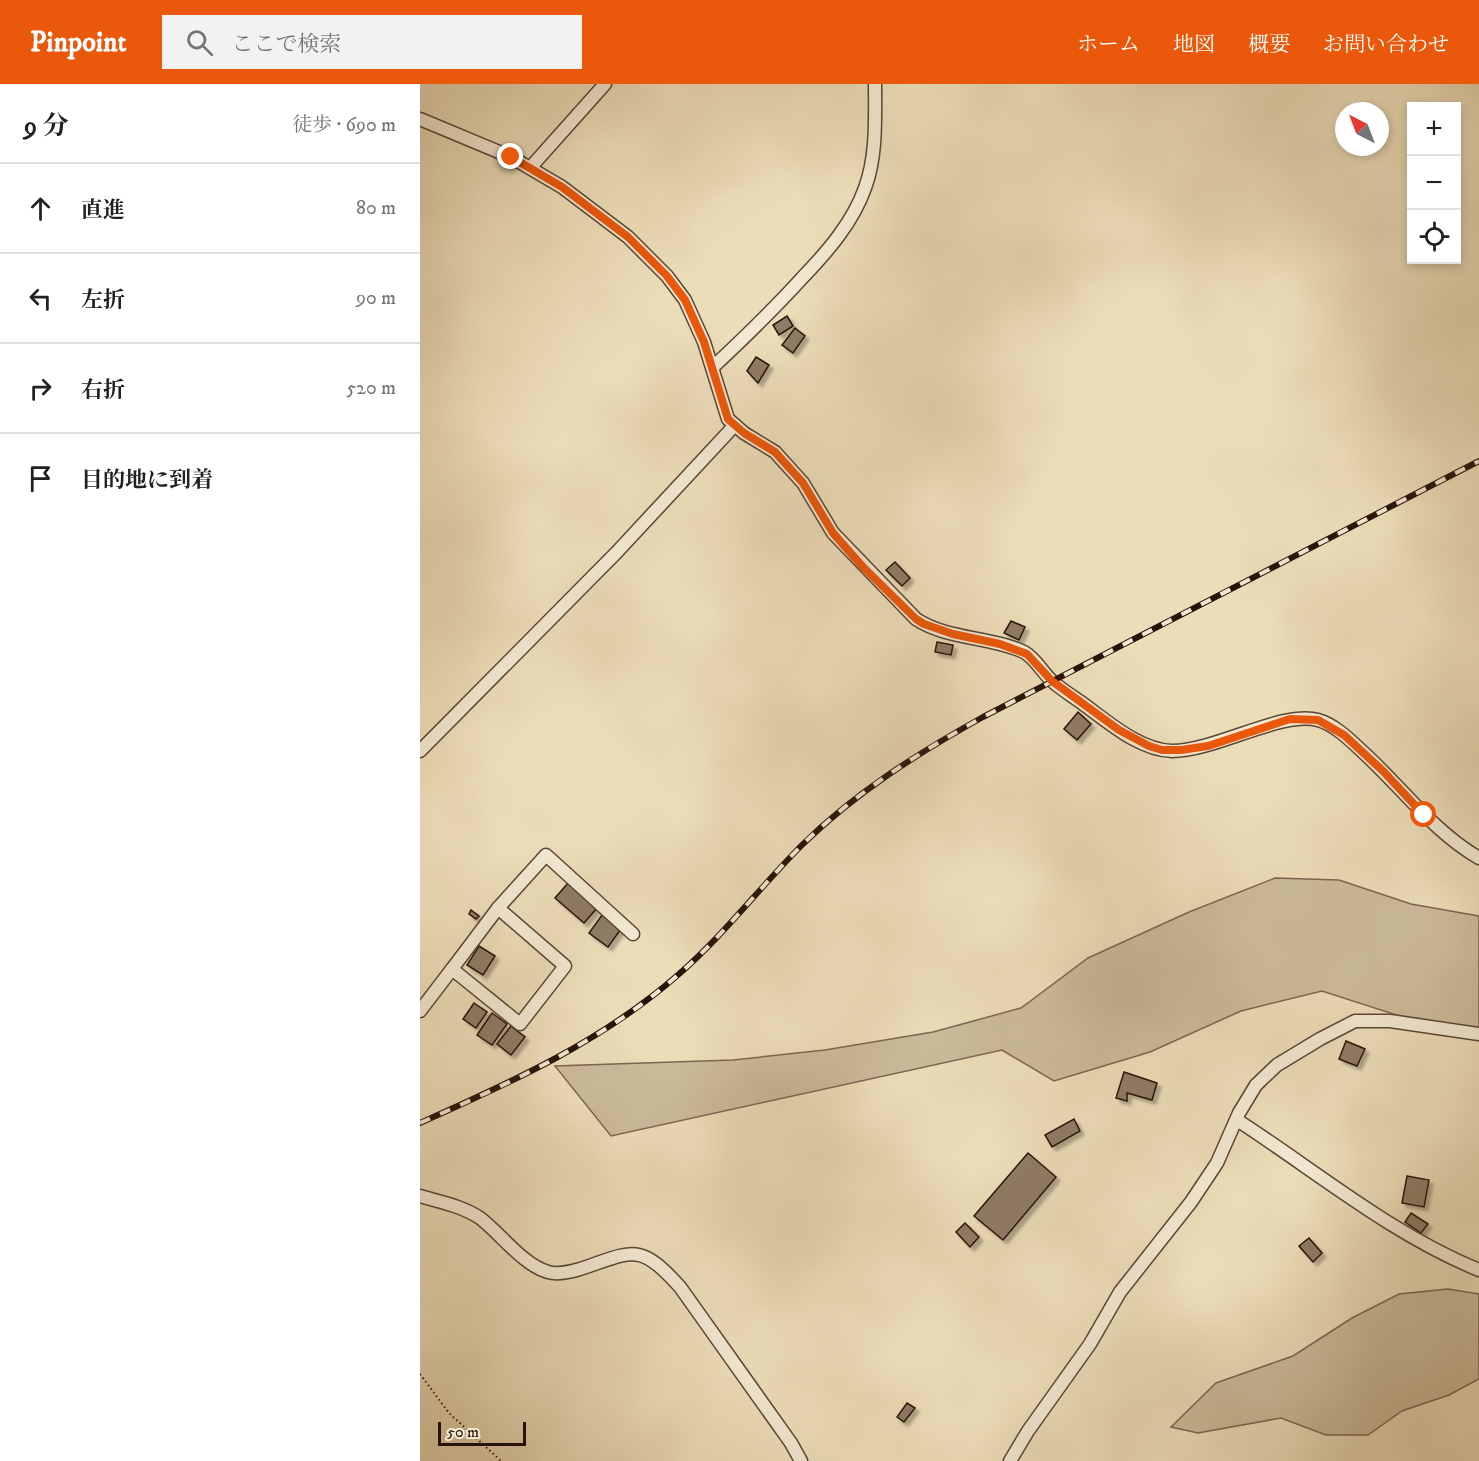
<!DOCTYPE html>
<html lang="ja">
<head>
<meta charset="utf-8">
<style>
	body { margin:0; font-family:"IM FELL DW Pica","Noto Serif JP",serif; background:#f2f2f2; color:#202124 }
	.controls { position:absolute; right:18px; top:18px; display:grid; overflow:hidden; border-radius:0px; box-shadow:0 3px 9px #0003 }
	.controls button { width:54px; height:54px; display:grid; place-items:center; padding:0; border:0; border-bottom:2px solid #e0e0e0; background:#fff; color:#202124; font:30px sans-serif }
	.compass { position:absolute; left:915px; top:18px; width:54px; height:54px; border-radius:50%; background:#fff; box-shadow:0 3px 9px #0003; rotate:318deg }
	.scale { position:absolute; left:18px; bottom:15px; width:88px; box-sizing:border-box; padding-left:6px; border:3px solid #28130a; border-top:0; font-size:16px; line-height:21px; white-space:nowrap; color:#28130a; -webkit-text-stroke:4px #f3e9d2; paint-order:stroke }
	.stop { position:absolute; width:18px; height:18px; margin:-14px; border:4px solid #ea580c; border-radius:50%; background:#fff }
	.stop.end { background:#ea580c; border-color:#fff; box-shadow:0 2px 6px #0008 }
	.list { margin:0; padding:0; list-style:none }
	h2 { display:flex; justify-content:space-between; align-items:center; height:78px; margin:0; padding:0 24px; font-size:26px }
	h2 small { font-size:20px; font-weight:400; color:#757577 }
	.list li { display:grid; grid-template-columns:39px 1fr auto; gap:18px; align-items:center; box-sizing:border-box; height:90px; padding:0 24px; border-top:2px solid #e0e0e0 }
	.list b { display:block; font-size:22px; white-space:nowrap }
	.list em { font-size:20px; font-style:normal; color:#757577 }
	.icon { flex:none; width:33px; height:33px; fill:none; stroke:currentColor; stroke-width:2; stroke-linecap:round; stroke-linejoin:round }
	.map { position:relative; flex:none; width:1059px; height:1377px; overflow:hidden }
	header { display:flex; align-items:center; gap:36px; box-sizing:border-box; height:84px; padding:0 30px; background:#ea580c; color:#fff }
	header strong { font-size:28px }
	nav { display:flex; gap:33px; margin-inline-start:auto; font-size:21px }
	.search { width:420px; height:54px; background:#f2f2f2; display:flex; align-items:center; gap:15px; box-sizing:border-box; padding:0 21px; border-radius:0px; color:#757577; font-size:22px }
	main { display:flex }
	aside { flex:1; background:#fff }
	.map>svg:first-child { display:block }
</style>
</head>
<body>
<header>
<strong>Pinpoint</strong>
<div class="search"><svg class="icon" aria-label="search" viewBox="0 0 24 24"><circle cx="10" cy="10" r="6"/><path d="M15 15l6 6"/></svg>ここで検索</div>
<nav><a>ホーム</a><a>地図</a><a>概要</a><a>お問い合わせ</a></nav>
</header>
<main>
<aside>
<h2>9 分<small>徒歩 · 690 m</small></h2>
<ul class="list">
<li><svg class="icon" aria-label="ahead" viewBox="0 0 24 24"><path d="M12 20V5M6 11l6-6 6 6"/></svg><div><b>直進</b></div><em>80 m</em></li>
<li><svg class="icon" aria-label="left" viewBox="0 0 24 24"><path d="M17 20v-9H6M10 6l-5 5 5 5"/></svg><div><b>左折</b></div><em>90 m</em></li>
<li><svg class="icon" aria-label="right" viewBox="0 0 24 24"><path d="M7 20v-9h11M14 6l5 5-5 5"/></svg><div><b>右折</b></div><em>520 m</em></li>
<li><svg class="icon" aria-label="arrive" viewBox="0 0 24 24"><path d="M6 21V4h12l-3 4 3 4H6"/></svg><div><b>目的地に到着</b></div></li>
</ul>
</aside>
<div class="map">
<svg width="1059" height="1377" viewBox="0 0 1059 1377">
	<defs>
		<filter id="shadow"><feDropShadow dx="4" dy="4" stdDeviation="1.5" flood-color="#0004"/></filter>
	</defs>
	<rect width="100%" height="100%" fill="#ecddb9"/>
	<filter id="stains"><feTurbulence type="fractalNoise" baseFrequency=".00333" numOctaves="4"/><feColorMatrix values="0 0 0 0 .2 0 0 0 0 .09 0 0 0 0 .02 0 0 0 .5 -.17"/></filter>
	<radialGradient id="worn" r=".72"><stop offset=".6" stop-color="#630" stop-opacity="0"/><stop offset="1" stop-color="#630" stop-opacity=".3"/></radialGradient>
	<g fill="#cbbb9b" stroke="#7a6752" stroke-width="1.5">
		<path d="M855 794 919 796 991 820 1059 832V945L1023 946 902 907 821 927 730 968 634 997 582 966 191 1052 135 982 313 976 405 966 513 948 601 924 668 874 769 828Z"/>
		<path d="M1028 1205 1059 1210V1295L1029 1311 982 1327 948 1351H906L861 1334 778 1349 751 1343 796 1299 873 1272 932 1234 979 1210Z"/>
	</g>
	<g fill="#8e7c65" stroke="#28130a" stroke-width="1.5" filter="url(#shadow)">
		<path d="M367 232 373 242 359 251 353 241Z"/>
		<path d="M375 244 385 252 373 269 362 261Z"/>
		<path d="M336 273 349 281 338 299 327 287Z"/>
		<path d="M475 478 490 494 482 502 466 486Z"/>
		<path d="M591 537 605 543 599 556 584 549Z"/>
		<path d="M517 558 533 561 531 571 515 568Z"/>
		<path d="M658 628 671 640 657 656 644 645Z"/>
		<path d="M148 799 177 824 164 839 135 814Z"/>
		<path d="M51 826 59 832 56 835 49 830Z"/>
		<path d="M182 831 201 845 188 863 169 849Z"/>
		<path d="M59 862 75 872 63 891 47 881Z"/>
		<path d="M54 919 67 928 56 944 43 935Z"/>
		<path d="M72 929 87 940 72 961 57 951Z"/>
		<path d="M91 942 105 953 91 971 77 960Z"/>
		<path d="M926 957 945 965 937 982 919 975Z"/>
		<path d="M704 988 737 999 732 1016 707 1009V1017L696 1014Z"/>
		<path d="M654 1035 660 1047 632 1063 625 1051Z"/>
		<path d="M608 1069 636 1093 583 1156 554 1132Z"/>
		<path d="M987 1092 1009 1096 1004 1123 982 1119Z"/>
		<path d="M991 1129 1008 1140 1001 1149 985 1138Z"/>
		<path d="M545 1139 559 1153 550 1163 536 1148Z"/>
		<path d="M889 1154 902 1169 893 1178 879 1162Z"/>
		<path d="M487 1319 495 1324 484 1338 477 1333Z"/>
	</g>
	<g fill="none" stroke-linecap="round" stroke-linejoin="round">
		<defs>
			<g id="street">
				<path d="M0 35 91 73 142 103 208 153 247 192 265 216 284 258 308 335 324 349 355 368 383 399 413 449 496 535C528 556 569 552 604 568 616 575 622 588 632 597 641 605 652 612 662 619 687 637 719 666 752 667 796 667 862 626 898 636 916 641 932 658 945 670 983 705 1014 748 1059 774"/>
				<path d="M110 84 185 0"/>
				<path d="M293 283C324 254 354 225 383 193 408 167 433 138 445 104 457 72 455 34 455 0"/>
				<path d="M0 667 196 469 315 341"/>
				<path d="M32 885 78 824 126 771 213 850"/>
				<path d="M0 927 32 885 100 940 145 882 78 824"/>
				<path d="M817 1036C896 1087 971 1150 1059 1186"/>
				<path d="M0 1112C20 1118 42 1122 60 1134 81 1150 103 1181 128 1188 138 1191 150 1188 160 1185 214 1167 219 1158 260 1203L371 1359 381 1377"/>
				<path d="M590 1377 608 1347 670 1260 700 1208 771 1118 797 1079 819 1029 836 1001 857 981 900 955 935 937H970L1059 950"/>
			</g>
		</defs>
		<use href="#street" stroke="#594636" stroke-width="15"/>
		<path stroke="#28130a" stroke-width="2" stroke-dasharray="1.5 3" stroke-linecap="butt" d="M0 1290 29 1329 81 1377"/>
		<use href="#street" stroke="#f3e9d2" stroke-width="12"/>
		<defs>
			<path id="rail" d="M0 1039C92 998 183 957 259 890 304 851 340 803 382 761 435 709 498 669 563 633L1059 377"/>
		</defs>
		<use href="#rail" stroke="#28130a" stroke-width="6"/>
		<use href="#rail" stroke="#f3e9d2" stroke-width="4" stroke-dasharray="11" stroke-linecap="butt"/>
	</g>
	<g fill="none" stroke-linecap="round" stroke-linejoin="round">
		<path stroke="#ea580c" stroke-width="8" d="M91 73 142 103 208 153 247 192 265 216 284 258 308 335 324 349 355 368 383 399 413 449 442 482 496 535 504 540 533 550 580 560 607 570 632 597 699 646 729 662 742 666H761L788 662 870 635 898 636 924 651 963 687 1004 731"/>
	</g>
	<rect width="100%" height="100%" filter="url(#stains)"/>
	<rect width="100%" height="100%" fill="url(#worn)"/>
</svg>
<div class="controls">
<button>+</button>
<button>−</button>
<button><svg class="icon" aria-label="locate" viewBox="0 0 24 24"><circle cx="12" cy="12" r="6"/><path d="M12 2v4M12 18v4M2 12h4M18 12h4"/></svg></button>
</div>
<svg class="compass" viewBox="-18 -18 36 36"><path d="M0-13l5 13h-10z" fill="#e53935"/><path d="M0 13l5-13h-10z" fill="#757577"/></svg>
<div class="scale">50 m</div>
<div class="stop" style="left:1004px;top:731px"></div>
<div class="stop end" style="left:91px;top:73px"></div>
</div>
</main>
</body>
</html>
